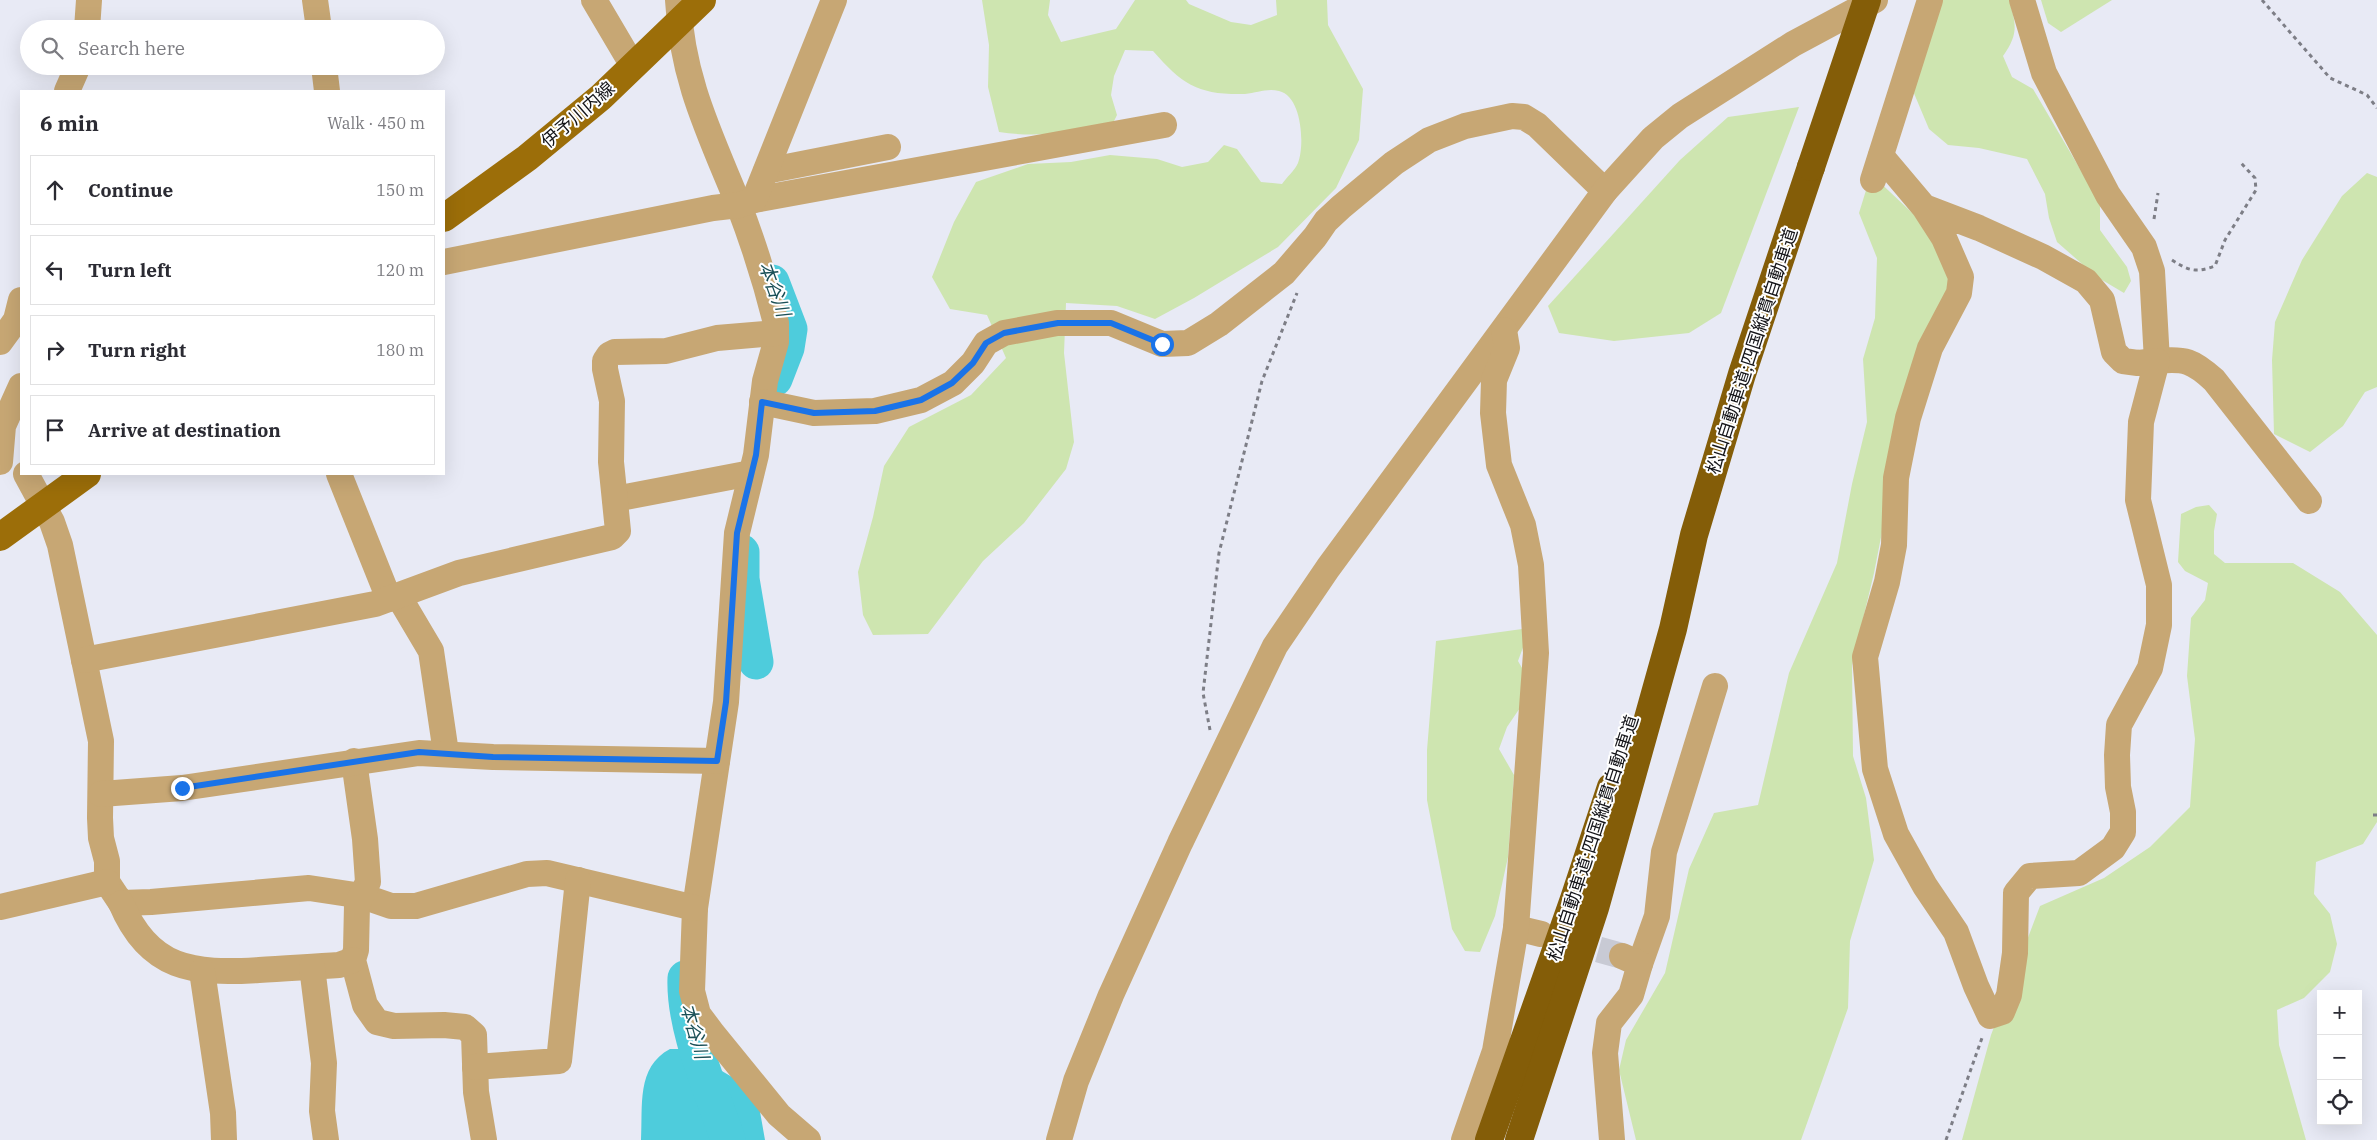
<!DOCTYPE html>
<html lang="en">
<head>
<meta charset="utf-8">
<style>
	body { margin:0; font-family:"IBM Plex Serif","Noto Sans JP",serif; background:#f7f7f7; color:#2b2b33 }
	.controls { position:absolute; right:15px; bottom:15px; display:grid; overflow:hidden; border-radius:0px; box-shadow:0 5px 20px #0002 }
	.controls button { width:45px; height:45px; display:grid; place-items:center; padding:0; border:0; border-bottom:1px solid #e1e1e2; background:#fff; color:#2b2b33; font:25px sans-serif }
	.stop { position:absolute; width:15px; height:15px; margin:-11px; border:4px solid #1a73e8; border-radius:50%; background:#fff }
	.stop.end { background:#1a73e8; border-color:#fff; box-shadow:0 1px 5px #0008 }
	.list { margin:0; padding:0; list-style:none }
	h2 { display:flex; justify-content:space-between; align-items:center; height:65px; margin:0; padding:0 20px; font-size:21px }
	h2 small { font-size:16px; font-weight:400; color:#7c7c81 }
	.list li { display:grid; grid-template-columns:32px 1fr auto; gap:15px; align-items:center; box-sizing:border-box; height:70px; margin:0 10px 10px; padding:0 10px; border:1px solid #e1e1e2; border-radius:0px }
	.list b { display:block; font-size:19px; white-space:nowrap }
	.list em { font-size:16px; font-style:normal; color:#7c7c81 }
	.icon { flex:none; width:28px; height:28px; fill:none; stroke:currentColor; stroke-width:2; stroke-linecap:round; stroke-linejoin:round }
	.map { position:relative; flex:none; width:2377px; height:1140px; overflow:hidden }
	.search { position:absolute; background:#fff; box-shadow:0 5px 20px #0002; left:20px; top:20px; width:425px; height:55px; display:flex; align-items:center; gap:12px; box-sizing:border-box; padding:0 18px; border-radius:28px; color:#7c7c81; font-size:19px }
	.panel { position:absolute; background:#fff; box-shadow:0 5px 20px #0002; left:20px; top:90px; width:425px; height:385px; border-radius:0px }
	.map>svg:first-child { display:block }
</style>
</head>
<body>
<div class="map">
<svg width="2377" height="1140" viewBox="0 0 2377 1140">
	<rect width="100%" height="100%" fill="#e8eaf5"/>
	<g fill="#cee5b0">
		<path d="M982 0H1050L1048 15 1061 42 1116 29 1135 0H1186L1189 4 1231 22 1251 25 1277 15 1276 0H1327L1328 25 1363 89 1359 140 1336 188 1278 247 1194 298 1155 319 1117 306 1066 303 1064 353 1074 442 1066 469 1024 523 983 561 928 634 873 635 863 615 858 572 873 517 884 466 909 427 971 395 1006 358 987 315 950 309 932 277 954 222 976 182 1028 164 1071 162 1110 155 1157 159 1182 167 1208 162 1224 145 1237 149 1261 182 1282 184C1286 178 1295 170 1298 163 1305 145 1302 96 1279 91 1267 88 1257 93 1245 94 1198 95 1183 85 1153 51L1125 50 1114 76 1111 95 1117 115 1111 127C1073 132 1036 138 999 132L988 87 989 45Z"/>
		<path d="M1942 0H2009C2016 24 2019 34 2003 56L2012 77 2033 89 2100 203V230L2127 267 2131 281 2124 293 2097 277 2057 242 2049 218 2045 194 2027 159 1979 148 1948 145 1929 129 1913 91Z"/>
		<path d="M2041 0H2112L2061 32 2048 23Z"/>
		<path d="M1799 107 1721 313 1689 333 1614 341 1559 333 1548 306 1680 160 1728 117Z"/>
		<path d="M2367 173 2377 177V387L2365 392 2343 426 2310 452 2274 434 2272 360 2275 322 2302 260 2342 196Z"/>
		<path d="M1871 174 1926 226 1951 281 1908 399 1874 573 1852 665 1853 756 1866 798 1874 860 1850 941 1848 1008 1801 1140H1636L1619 1070 1626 1040 1665 973 1689 869 1714 813 1758 805 1789 673 1837 563 1852 484 1867 422 1863 359 1875 318 1877 258 1859 213Z"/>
		<path d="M2209 505 2217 514 2214 531V554L2225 563H2293L2340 592 2377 635V822L2363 844 2316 862 2314 894 2330 914 2337 944 2330 972 2304 998 2277 1010 2279 1045 2306 1140H1962L1991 1035 2040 906 2104 878 2150 847 2190 807 2195 739 2187 676 2191 618 2205 600 2208 583 2185 571 2178 562 2181 514 2196 507Z"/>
		<path d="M1522 629 1525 642 1518 661 1530 682 1526 699 1507 727 1499 749 1514 775 1508 857 1495 916 1480 952 1465 951 1452 929 1427 800V750L1436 641Z"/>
	</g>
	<path fill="#4eccdc" d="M670 1049H684L739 1081 759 1106 765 1140H641C643 1106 636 1067 670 1049Z"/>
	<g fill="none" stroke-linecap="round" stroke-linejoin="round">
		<g stroke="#4eccdc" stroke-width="35">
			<path d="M772 282 790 329 787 348 775 379"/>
			<path d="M742 552V579L756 662"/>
			<path d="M685 978C683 1029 712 1091 728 1140"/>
		</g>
		<path stroke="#c8cad4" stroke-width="26" stroke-dasharray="26 13" stroke-linecap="butt" d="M1561 939 1622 956"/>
		<g stroke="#7d7e86" stroke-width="3" stroke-dasharray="4 4" stroke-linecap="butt">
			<path d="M2262 0 2330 78 2367 95 2377 108"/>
			<path d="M2154 219 2158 193"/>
			<path d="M2172 260C2189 271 2196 273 2215 266L2225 240 2256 190 2255 178 2241 163"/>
			<path d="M1210 730 1203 693 1219 553 1262 381 1297 293"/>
			<path d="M2373 815H2377"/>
			<path d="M1946 1140 1983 1035"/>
		</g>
		<g stroke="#c7a774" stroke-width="26">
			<path d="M315 0 319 29"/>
			<path d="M594 0 633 66"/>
			<path d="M678 0C682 79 709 132 738 203 753 242 766 283 776 323V342L765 381 756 455 737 533 726 702 695 908 692 991 698 1014 713 1034 779 1115 808 1140"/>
			<path d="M2022 0 2044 73 2108 195 2144 247 2152 271 2157 361C2185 358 2193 361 2214 380L2309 501"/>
			<path d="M87 29 89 0"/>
			<path d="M324 66 327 91"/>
			<path d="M67 91 78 66"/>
			<path d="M1881 156 1924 207 1944 238 1961 277 1959 293 1930 348 1908 418 1896 478 1894 545 1887 582 1865 657 1875 769 1896 834 1925 886 1956 932 1976 986 1990 1016 2002 1012 2009 995 2015 953 2016 893 2030 876 2079 873 2113 848 2123 832V812L2118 787 2117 755 2119 725 2150 668 2159 625V585L2138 500 2141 422 2157 361 2138 363 2123 361 2114 352 2102 300 2086 281 2043 257 1979 228 1924 207"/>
			<path d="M766 171 888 147"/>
			<path d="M1873 180 1930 0"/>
			<path d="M754 200 1164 125"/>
			<path d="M444 262 713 208 739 205 754 200 834 0"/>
			<path d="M0 342 16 320 21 300"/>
			<path d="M762 402 814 413 875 411 921 400 953 383 973 363 986 343 1004 333 1057 323H1111L1162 344 1188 343 1219 324 1284 273 1315 237 1326 221 1341 207 1394 163 1429 140 1465 126 1512 116 1524 117 1537 125 1605 191"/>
			<path d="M0 462 3 426 21 386"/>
			<path d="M26 474 52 522 60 545 101 741 100 818 101 838 107 861V882L121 903 151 902 309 888 362 896 391 906H416L527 874 547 873 695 908"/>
			<path d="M339 474 389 599"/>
			<path d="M615 499 751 473"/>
			<path d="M399 597 431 651 446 753"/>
			<path d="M84 660 375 604 459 573 612 537 618 531 611 462 612 401 605 369V361L609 355 615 352 666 351 717 338 776 333"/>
			<path d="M354 761 365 839 368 882 357 905 356 950 353 960 365 1005 377 1022 394 1026 444 1025 465 1027 474 1035 476 1092 484 1140"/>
			<path d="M101 794 182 788 419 753 493 757 717 761"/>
			<path d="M121 903C149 970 193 974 259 970 285 968 312 967 339 965L353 960"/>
			<path d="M0 907 107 882"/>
			<path d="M1516 928 1541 934"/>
			<path d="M1640 964 1657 916 1664 852 1715 686"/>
			<path d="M312 967 324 1063 322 1111 326 1140"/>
			<path d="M202 971 223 1113 224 1140"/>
			<path d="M475 1067 559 1061 578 880"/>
			<path d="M1059 1140 1076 1081 1111 995 1180 843 1275 646 1328 568 1605 191 1653 138 1680 116 1793 44 1875 0"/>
			<path d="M1464 1140 1495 1051 1516 928 1536 653 1531 565 1523 525 1499 465 1493 413 1494 380 1507 348 1504 330"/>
			<path d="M1612 1140 1605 1053 1609 1023 1631 995 1640 964 1622 956"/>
		</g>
		<g stroke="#9c6e09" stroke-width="28">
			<path d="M444 218 527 158 601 97 702 0"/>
			<path d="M0 537 87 474"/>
		</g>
		<g stroke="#845d08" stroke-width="28">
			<path d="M1489 1140 1574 899 1611 787"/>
			<path d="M1519 1140 1595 908 1673 629 1694 535 1742 374 1811 167"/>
		</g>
		<path stroke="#845d08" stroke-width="28" d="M1811 167 1867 0"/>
	</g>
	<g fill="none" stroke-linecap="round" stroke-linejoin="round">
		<path stroke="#1a73e8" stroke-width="6" d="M182 788 419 752 493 757 717 761 726 702 737 533 756 455 762 402 814 413 875 411 921 400 952 383 973 363 986 343 1004 333 1058 323H1111L1162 344"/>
	</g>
	<g text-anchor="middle" stroke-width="4" stroke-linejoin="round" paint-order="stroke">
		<g font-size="18" fill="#141418" stroke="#fff">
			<text transform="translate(578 115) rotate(-41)" y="6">伊予川内線</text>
			<text transform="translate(1752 351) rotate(-72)" y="6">松山自動車道;四国縦貫自動車道</text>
			<text transform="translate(1593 838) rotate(-72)" y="6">松山自動車道;四国縦貫自動車道</text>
		</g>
		<g font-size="19" font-style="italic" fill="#1b5057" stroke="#fff">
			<text transform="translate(775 289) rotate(70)" y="7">本谷川</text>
			<text transform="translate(695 1031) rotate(74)" y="7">本谷川</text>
		</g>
	</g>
</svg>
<div class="controls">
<button>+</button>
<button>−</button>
<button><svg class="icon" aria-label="locate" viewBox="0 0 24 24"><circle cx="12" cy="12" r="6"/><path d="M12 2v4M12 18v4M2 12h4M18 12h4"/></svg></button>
</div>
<div class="stop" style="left:1162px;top:344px"></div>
<div class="stop end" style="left:182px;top:788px"></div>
<div class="search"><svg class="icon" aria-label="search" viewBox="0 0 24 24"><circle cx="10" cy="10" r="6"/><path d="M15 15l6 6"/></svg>Search here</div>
<section class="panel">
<h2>6 min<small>Walk · 450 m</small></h2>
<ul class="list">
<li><svg class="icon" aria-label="ahead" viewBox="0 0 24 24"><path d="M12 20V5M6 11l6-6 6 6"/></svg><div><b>Continue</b></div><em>150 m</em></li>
<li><svg class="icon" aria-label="left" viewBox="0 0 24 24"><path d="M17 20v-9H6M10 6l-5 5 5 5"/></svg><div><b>Turn left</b></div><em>120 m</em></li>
<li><svg class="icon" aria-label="right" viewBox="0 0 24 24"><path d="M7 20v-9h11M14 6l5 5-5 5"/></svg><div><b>Turn right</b></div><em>180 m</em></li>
<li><svg class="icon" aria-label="arrive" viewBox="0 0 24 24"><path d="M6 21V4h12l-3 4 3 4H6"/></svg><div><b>Arrive at destination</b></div></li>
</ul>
</section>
</div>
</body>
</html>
